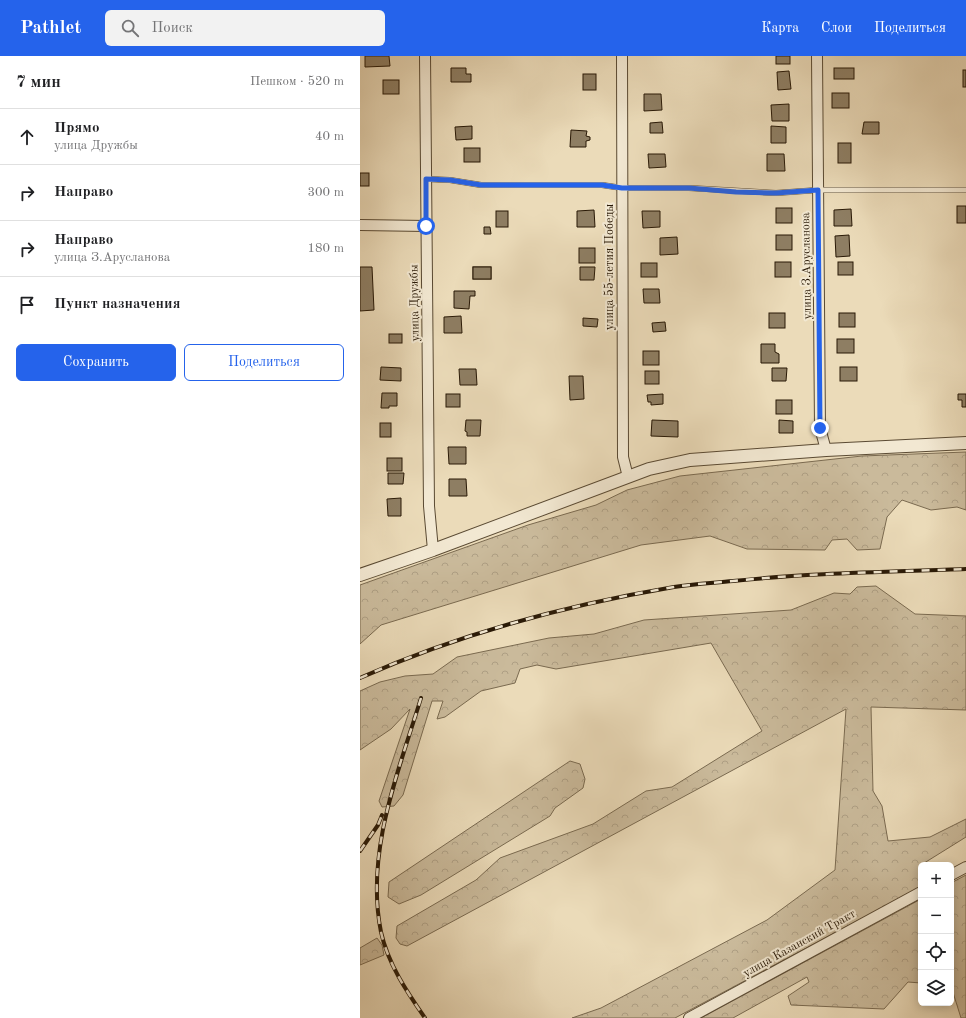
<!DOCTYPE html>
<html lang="ru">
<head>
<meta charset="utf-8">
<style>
	body { margin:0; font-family:"Old Standard TT",serif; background:#f2f2f2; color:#202124 }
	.controls { position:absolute; right:12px; bottom:12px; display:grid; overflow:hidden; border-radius:6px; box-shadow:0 2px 10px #0003 }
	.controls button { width:36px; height:36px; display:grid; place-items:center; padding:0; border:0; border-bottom:1px solid #e0e0e0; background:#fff; color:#202124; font:20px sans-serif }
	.stop { position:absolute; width:12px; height:12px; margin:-9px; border:3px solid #2563eb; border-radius:50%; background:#fff }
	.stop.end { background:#2563eb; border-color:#fff; box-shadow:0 1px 4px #0008 }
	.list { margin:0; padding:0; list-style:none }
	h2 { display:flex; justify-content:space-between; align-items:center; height:52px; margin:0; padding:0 16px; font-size:17px }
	h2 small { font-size:13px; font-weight:400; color:#757577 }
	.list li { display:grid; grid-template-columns:26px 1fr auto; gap:12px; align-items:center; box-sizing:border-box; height:56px; padding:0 16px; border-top:1px solid #e0e0e0 }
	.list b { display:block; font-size:15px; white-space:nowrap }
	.list p { margin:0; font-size:13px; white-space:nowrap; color:#757577 }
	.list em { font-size:13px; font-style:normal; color:#757577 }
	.actions { display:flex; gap:8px; padding:12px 16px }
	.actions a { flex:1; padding:9px 0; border:1px solid #2563eb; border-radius:6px; text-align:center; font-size:14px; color:#2563eb }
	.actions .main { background:#2563eb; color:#fff }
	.icon { flex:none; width:22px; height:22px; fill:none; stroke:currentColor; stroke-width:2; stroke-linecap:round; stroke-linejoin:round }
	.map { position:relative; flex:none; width:606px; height:962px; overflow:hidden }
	header { display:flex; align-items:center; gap:24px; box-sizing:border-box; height:56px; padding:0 20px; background:#2563eb; color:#fff }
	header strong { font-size:19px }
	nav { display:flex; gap:22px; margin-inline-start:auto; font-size:14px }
	.search { width:280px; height:36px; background:#f2f2f2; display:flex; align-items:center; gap:10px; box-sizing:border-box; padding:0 14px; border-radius:6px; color:#757577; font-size:15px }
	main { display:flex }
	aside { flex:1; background:#fff }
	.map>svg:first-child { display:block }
</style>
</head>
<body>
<header>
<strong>Pathlet</strong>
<div class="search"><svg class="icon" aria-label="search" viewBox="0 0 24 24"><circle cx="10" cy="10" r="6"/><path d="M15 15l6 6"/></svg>Поиск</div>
<nav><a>Карта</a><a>Слои</a><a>Поделиться</a></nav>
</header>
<main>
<aside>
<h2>7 мин<small>Пешком · 520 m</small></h2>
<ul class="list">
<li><svg class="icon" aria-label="ahead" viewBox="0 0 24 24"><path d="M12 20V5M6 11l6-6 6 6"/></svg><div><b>Прямо</b><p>улица Дружбы</p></div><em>40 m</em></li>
<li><svg class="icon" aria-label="right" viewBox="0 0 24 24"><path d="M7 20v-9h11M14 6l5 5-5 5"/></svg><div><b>Направо</b></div><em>300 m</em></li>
<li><svg class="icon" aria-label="right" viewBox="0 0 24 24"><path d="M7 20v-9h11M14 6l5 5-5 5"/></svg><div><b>Направо</b><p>улица З.Арусланова</p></div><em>180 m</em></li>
<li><svg class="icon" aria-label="arrive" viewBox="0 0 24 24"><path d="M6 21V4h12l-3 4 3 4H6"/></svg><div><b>Пункт назначения</b></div></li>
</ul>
<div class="actions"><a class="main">Сохранить</a><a>Поделиться</a></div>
</aside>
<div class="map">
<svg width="606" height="962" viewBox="0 0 606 962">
	<defs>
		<pattern id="forest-crowns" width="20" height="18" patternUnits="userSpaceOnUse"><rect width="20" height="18" fill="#caba9b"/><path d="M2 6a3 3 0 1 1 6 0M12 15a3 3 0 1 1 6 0" fill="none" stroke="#ae9f84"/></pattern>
	</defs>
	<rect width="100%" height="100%" fill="#ebdbb9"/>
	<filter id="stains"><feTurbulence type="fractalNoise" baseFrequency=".005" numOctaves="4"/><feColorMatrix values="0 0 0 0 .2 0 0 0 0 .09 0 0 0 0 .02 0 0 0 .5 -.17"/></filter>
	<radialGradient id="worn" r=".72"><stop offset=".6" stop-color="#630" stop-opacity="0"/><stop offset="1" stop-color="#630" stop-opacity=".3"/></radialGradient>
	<g fill="url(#forest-crowns)" stroke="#7a6a50">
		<path d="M606 396V454L597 451 571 454 542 444 527 461 520 493 497 494 487 483 472 484 465 494 387 493 350 480 281 489 21 569 0 588V529L168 469 236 449 267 434 320 420 502 400Z"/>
		<path d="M516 530 555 558 606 560V654L511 651 513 735 522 750 528 785 570 781 606 763V781L561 809V831L315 962H212L241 952 407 864 475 814 486 653 47 890 40 888 36 882 37 870 116 824 140 802 233 768 286 735 312 731 402 675 351 587 196 613 177 609 160 613 155 627 121 635 85 661 77 663 83 645H72L43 739 34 750 22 751 19 745 50 653 31 673 0 694V635L20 626 45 620 73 618 97 601 189 582 234 578 284 564 431 554 474 537 490 538 497 531Z"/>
		<path d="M210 705 220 708 225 723 223 732 195 752 190 760 61 839 39 848 28 841 29 826Z"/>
		<path d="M606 819V962H601L591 930V827Z"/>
		<path d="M561 843V927L548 926 524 953 431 949 428 940 449 926 447 921 373 962H341Z"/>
		<path d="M17 882 22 889 24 899 0 909V892Z"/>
	</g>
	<g fill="#8e7e63" stroke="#291906">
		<path d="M5 0H29L30 10 5 11Z"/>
		<rect x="416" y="0" width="14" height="8"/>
		<path d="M91 12H106V18H111V26H91Z"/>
		<rect x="474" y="12" width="20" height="11"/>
		<rect x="603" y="14" width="3" height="17"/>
		<path d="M429 15 431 33 418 34 417 16Z"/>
		<rect x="223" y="18" width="13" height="16"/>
		<rect x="23" y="24" width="16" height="14"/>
		<rect x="472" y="37" width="17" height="15"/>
		<path d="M284 38H301L302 54 284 55Z"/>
		<path d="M429 48V65H412L411 49Z"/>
		<path d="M302 66 303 77H290V67Z"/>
		<path d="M504 66H519V78H502Z"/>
		<path d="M112 70V83L96 84 95 71Z"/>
		<path d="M411 70 426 71V87H411Z"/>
		<path d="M211 74 227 75 226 80 230 81V84L226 85V91H210Z"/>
		<rect x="478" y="87" width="13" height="20"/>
		<rect x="104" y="92" width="16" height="14"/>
		<path d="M288 98H305L306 111 289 112Z"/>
		<path d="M407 98H424L425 115H407Z"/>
		<rect x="0" y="117" width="9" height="13"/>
		<rect x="597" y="150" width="9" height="17"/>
		<rect x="416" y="152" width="16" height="15"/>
		<path d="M491 153 492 170H474V154Z"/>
		<path d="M234 154 235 171H217V155Z"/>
		<rect x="136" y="155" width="12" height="16"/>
		<path d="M282 155H300V171L283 172Z"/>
		<path d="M124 171H130L131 178H124Z"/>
		<rect x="416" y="179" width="16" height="15"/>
		<path d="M489 179 490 200 476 201 475 180Z"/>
		<path d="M317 181 318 198 300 199V182Z"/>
		<rect x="219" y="192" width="16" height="15"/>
		<rect x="415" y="206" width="16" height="15"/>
		<rect x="478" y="206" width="15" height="13"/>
		<rect x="281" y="207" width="16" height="14"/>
		<path d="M0 211H12L14 254 0 255Z"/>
		<rect x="113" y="211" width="18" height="12"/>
		<rect x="113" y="211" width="18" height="12"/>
		<path d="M220 211H235L234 224H220Z"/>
		<path d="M283 233H299L300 247H284Z"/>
		<path d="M94 235H115V240H110L109 253 94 252Z"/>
		<rect x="409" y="257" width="16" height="15"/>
		<rect x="479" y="257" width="16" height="14"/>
		<path d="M101 260 102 277H84V261Z"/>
		<path d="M223 262 238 263 237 271 223 270Z"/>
		<path d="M305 266 306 275 293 276 292 267Z"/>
		<rect x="29" y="278" width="13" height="9"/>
		<rect x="477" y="283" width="17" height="14"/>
		<path d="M401 288H415V296L419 298V307H401Z"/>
		<rect x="283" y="295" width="16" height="14"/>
		<path d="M21 311 41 312V325L20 324Z"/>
		<rect x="480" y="311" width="17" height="14"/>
		<path d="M412 312H427L426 325H412Z"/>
		<path d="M99 313H116L117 329H100Z"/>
		<rect x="285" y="315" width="14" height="13"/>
		<path d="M209 320H223L224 343 210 344Z"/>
		<path d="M22 337H37V350H29V352H21Z"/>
		<rect x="86" y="338" width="14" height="13"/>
		<path d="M303 338V348L291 349V346H288L287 339Z"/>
		<path d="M598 338H606V351H602V344H598Z"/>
		<rect x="416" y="344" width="16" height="14"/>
		<path d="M106 364H121L120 380H107V376L105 375Z"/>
		<path d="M292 364 318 365V381L291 380Z"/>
		<path d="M419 364 433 365V377H419Z"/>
		<rect x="20" y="367" width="11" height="14"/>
		<path d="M88 391H106V408H89Z"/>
		<rect x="27" y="402" width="15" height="13"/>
		<path d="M28 417H44L43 428H28Z"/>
		<path d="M89 423H106L107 440H89Z"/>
		<path d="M41 442V460H28L27 443Z"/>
	</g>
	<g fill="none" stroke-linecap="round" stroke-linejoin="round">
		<defs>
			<path id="service" d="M66 123 90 124 121 129H242L262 132H329L416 137 458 134H606"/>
			<g id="minor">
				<path d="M65 0 69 450 73 494"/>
				<path d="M262 0 263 401 268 421"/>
				<path d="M457 0 460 372 466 394"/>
				<path d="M0 169 66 170"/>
				<path d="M591 819 606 811"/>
				<path d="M329 962 561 836"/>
			</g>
			<path id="tertiary" d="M0 519 73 494 289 413 330 404 466 394 606 387"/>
		</defs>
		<use href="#service" stroke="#5a4a33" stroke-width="6"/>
		<use href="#minor" stroke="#5a4a33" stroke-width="12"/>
		<use href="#tertiary" stroke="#5a4a33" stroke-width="14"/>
		<use href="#service" stroke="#f2e8d2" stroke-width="5"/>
		<use href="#minor" stroke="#f2e8d2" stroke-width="10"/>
		<use href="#tertiary" stroke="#f2e8d2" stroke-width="12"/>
		<defs>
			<g id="rail">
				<path d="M0 622C99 578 207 549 314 531 333 528 353 527 373 525 450 517 528 516 606 513"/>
				<path d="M61 642C38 717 5 797 21 876 28 908 47 936 65 962"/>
				<path d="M0 795 18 769 22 759"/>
			</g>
		</defs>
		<use href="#rail" stroke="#291906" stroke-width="4"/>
		<use href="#rail" stroke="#f2e8d2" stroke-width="2.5" stroke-dasharray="8" stroke-linecap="butt"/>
	</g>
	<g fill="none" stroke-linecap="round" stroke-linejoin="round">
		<path stroke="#2563eb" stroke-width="5" d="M66 170V123L90 124 121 129H242L262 132H329L376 136 416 137 458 134 460 372"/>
	</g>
	<g text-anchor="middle" stroke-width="4" stroke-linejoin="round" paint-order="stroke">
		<g font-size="12" fill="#291906" stroke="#f2e8d2">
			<text transform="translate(446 210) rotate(-91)" y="4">улица З.Арусланова</text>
			<text transform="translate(249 211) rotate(-90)" y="4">улица 55-летия Победы</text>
			<text transform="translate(54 247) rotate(-91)" y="4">улица Дружбы</text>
			<text transform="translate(439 887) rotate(-29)" y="4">улица Казанский Тракт</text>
		</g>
	</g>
	<rect width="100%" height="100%" filter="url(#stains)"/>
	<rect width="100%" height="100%" fill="url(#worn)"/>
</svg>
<div class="controls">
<button>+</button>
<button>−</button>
<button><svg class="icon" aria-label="locate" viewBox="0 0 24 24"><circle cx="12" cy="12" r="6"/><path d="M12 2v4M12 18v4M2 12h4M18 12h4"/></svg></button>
<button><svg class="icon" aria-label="layers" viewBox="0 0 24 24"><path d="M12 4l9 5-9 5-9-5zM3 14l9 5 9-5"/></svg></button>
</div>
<div class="stop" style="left:66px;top:170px"></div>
<div class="stop end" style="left:460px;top:372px"></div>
</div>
</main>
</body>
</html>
